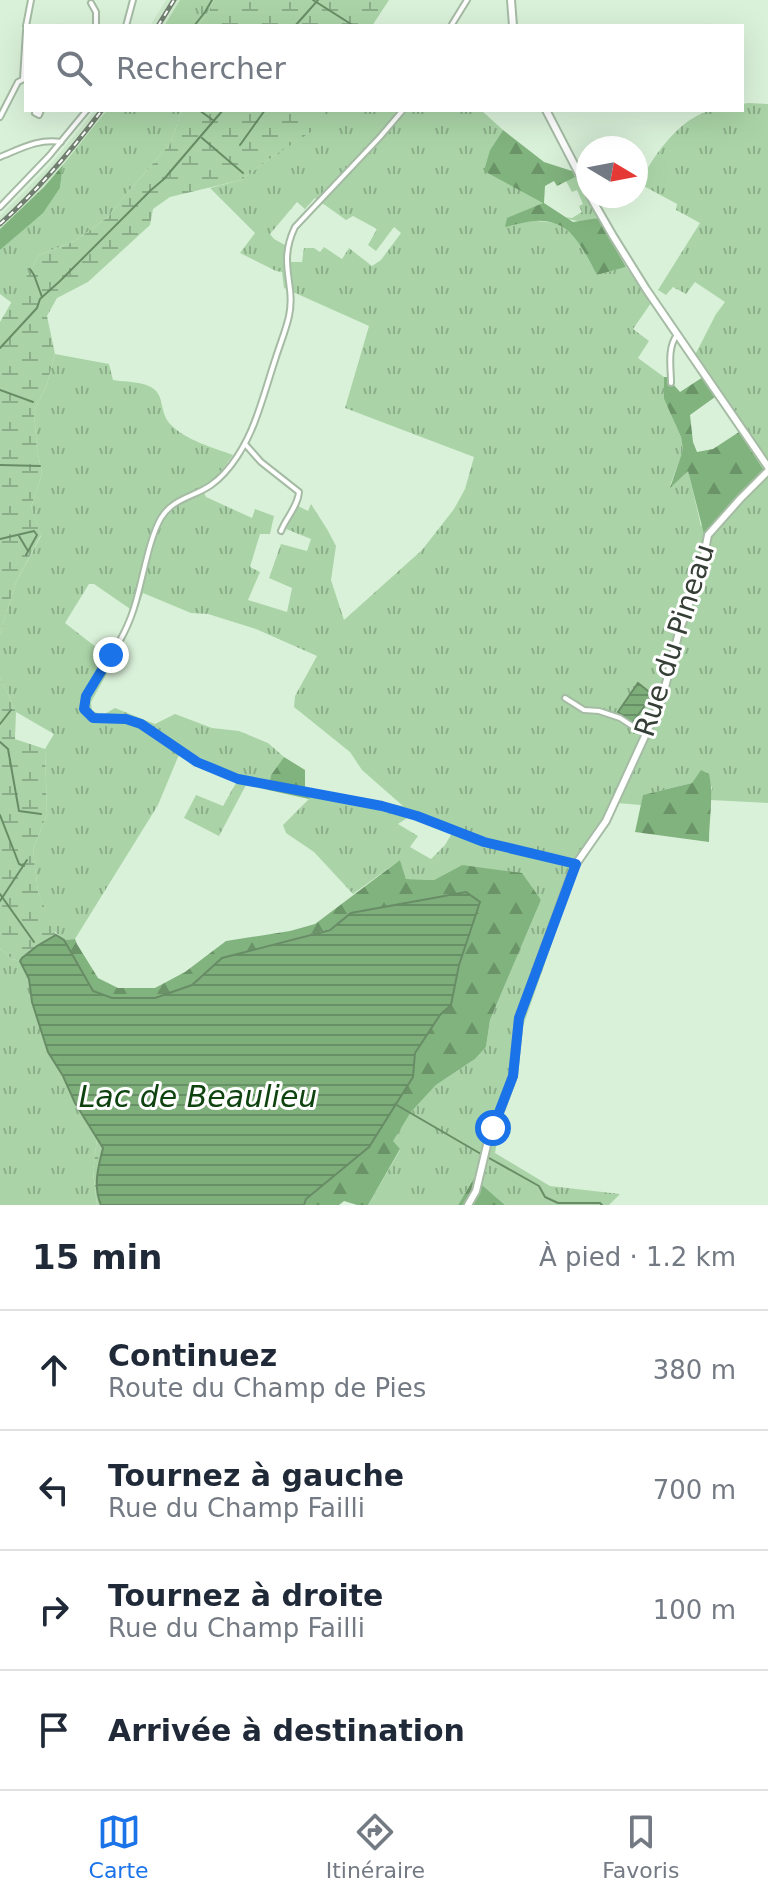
<!DOCTYPE html>
<html lang="fr">
<head>
<meta charset="utf-8">
<style>
	body { margin:0; font-family:"DejaVu Sans",sans-serif; background:#f2f2f3; color:#1f2937 }
	.compass { position:absolute; left:576px; top:136px; width:72px; height:72px; border-radius:50%; background:#fff; box-shadow:0 8px 32px #0002; rotate:100deg }
	.stop { position:absolute; width:24px; height:24px; margin:-18px; border:6px solid #1a73e8; border-radius:50%; background:#fff }
	.stop.end { background:#1a73e8; border-color:#fff; box-shadow:0 2px 8px #0008 }
	.list { margin:0; padding:0; list-style:none }
	h2 { display:flex; justify-content:space-between; align-items:center; height:104px; margin:0; padding:0 32px; font-size:34px }
	h2 small { font-size:26px; font-weight:400; color:#747a83 }
	.list li { display:grid; grid-template-columns:52px 1fr auto; gap:24px; align-items:center; box-sizing:border-box; height:120px; padding:0 32px; border-top:2px solid #e0e1e3 }
	.list b { display:block; font-size:30px; white-space:nowrap }
	.list p { margin:0; font-size:26px; white-space:nowrap; color:#747a83 }
	.list em { font-size:26px; font-style:normal; color:#747a83 }
	.icon { flex:none; width:44px; height:44px; fill:none; stroke:currentColor; stroke-width:2; stroke-linecap:round; stroke-linejoin:round }
	.map { position:relative; flex:none; width:768px; height:1205px; overflow:hidden }
	.search { position:absolute; background:#fff; box-shadow:0 8px 32px #0002; left:24px; right:24px; top:24px; height:88px; display:flex; align-items:center; gap:20px; box-sizing:border-box; padding:0 28px; border-radius:0px; color:#747a83; font-size:30px }
	.sheet { height:584px; background:#fff }
	nav { display:flex; justify-content:space-around; align-items:center; box-sizing:border-box; height:112px; border-top:2px solid #e0e1e3; background:#fff; font-size:22px; color:#747a83 }
	nav a { display:grid; justify-items:center; gap:4px }
	nav .on { color:#1a73e8 }
	.map>svg:first-child { display:block }
</style>
</head>
<body>
<div class="map">
<svg width="768" height="1205" viewBox="0 0 768 1205">
	<defs>
		<pattern id="grass-tufts" width="24" height="20" patternUnits="userSpaceOnUse" patternTransform="scale(2)"><rect width="24" height="20" fill="#aad4a7"/><path d="M3 7l-1-3M5 7V3M7 7l1-3M15 17l-1-3M17 17v-4M19 17l1-3" fill="none" stroke="#8bad89"/></pattern>
		<pattern id="forest-firs" width="22" height="20" patternUnits="userSpaceOnUse" patternTransform="scale(2)"><rect width="22" height="20" fill="#81b37e"/><path d="M5 1l3.5 6h-7zM16 11l3.5 6h-7z" fill="#6a9368"/></pattern>
		<pattern id="wetland-marsh" width="20" height="14" patternUnits="userSpaceOnUse" patternTransform="scale(2)"><rect width="20" height="14" fill="#aad4a7"/><path d="M1 5h8M5 5V1M11 12h8M15 12V8" fill="none" stroke="#8bad89"/></pattern>
		<pattern id="water-rules" width="6" height="5" patternUnits="userSpaceOnUse" patternTransform="scale(2)"><rect width="6" height="5" fill="#7eaf7b"/><path d="M0 2.5h6" fill="none" stroke="#689066"/></pattern>
	</defs>
	<rect width="100%" height="100%" fill="#daf1d9"/>
	<g fill="#cce8ca">
		<path d="M166 0H180L164 26H150Z"/>
		<path d="M95 110H107L80 146 44 187 0 229V216L51 164Z"/>
	</g>
	<g fill="url(#grass-tufts)" fill-rule="evenodd">
		<path d="M180 0H214L209 11 198 26H164Z"/>
		<path d="M748 103 768 104V803L710 800 712 787 692 783 644 795 641 805 617 803 606 828 579 866 523 1026 515 1080 500 1122 495 1153 550 1186 620 1194 609 1205H505L474 1178 458 1205H368L400 1150 392 1141 411 1112 436 1085 475 1059 486 1047 490 1020 541 900 462 865 434 880 406 879 400 860 353 894 314 852 286 833 283 825 309 799 312 789 403 806 362 770 350 752 294 707 295 696 317 656 256 629 208 614 191 613 143 593 136 613 94 584H89L65 623 114 661 91 702 92 711 103 715 115 708 155 724 175 714 212 728 239 731 268 743 284 757 271 775 268 790 246 785 219 836 184 818 196 795 223 806 240 776 183 750 178 757 158 805 75 939 64 940 53 930 38 892 33 850 47 814 45 749 54 734 16 712 0 677V634L16 582 41 536 31 507 42 473 37 449 34 411 47 384 55 354 109 364 113 380C131 383 157 380 161 401 163 410 164 417 170 424 187 441 212 447 233 455L216 478 202 488 206 497 252 518 255 509 274 516 270 534H260L250 567 260 572 248 600 287 612 292 588 269 578 281 544 307 551 311 539 286 529 298 506 308 511 311 504 327 529 336 546 331 580 344 620 422 550 454 509 465 489 474 457 345 408 369 326 284 288 282 272 276 271 240 253 255 233 210 188 241 180 275 155 326 110H481L503 130 490 150 544 203 508 218 557 223 577 238 597 275 626 267 651 303 633 329 649 341 638 358 664 377V399L681 437 683 451 670 486 688 470 701 526 739 496 765 472 739 432 745 428 695 355 716 314 725 302 695 282 686 294 673 287 666 295 658 290 700 223 676 210 677 204 640 184C650 159 677 123 703 113 715 108 729 110 742 110V104ZM315 198 346 220 353 216 377 229 368 245 376 251 394 227 401 233 381 260 372 266 349 248 342 259 324 247 320 252 314 248H304L302 262H284L285 245 274 239 270 234 297 202 305 209ZM416 812 455 828 445 845 431 859 410 847 418 836 398 824Z"/>
		<path d="M107 110H182L170 144 126 194 108 217 75 241 39 255 12 303 0 294V250L43 212 60 188 63 165Z"/>
		<path d="M572 171H582L588 182V196H596L605 214C593 221 577 224 564 217L572 218 582 212 579 206 583 204 577 190 572 192 566 181 575 177Z"/>
		<path d="M0 948 12 959 20 961 29 979 32 1002 48 1052 63 1076 75 1104 97 1139 93 1172 97 1205H0Z"/>
	</g>
	<g fill="url(#forest-firs)">
		<path d="M503 130 544 162 572 171 575 177 557 186 554 181 545 186 544 203 573 222 598 218 626 267 597 275C584 252 573 222 542 221 530 220 516 225 505 227L507 218 543 203 484 171 490 150Z"/>
		<path d="M63 165 60 188 43 213 0 250V229L44 187Z"/>
		<path d="M664 377H667L680 392 703 377 715 397 690 415 693 442 697 452 713 449 739 432 765 472 739 496 704 534 688 471 670 488 683 450 681 437 664 399Z"/>
		<path d="M284 757 305 770V787L312 789 309 799 268 790 271 775Z"/>
		<path d="M701 770 709 774C714 794 709 821 709 842L635 832 643 795 692 783Z"/>
		<path d="M400 860 406 879 434 880 462 865 522 873 541 900 490 1020 486 1047 475 1059 436 1085 411 1112 393 1141 400 1149 368 1205H357L344 1201 339 1205H304L306 1199 395 1104 413 1077 415 1053 440 1015 451 1005 459 965 351 913 330 929 222 958 192 985 155 998H112L93 991 64 940 75 939 77 944 98 978 118 988H155L185 972 226 941 290 931 315 924Z"/>
		<path d="M474 1178 505 1205H458Z"/>
	</g>
	<g fill="url(#wetland-marsh)">
		<path d="M214 0H389L372 26H198L209 11Z"/>
		<path d="M182 110H326L311 132 275 155 241 180 170 197 153 209 150 225 88 282 57 298 47 316 55 354 47 384 34 411 37 449 42 473 31 507 41 535 16 582 0 634V322L39 255 75 241 108 217 126 194 170 144Z"/>
		<path d="M0 677 16 712 15 739 45 749 47 814 33 850 38 892 56 935 37 946 20 961 12 959 0 948Z"/>
		<path d="M97 1139 103 1148C98 1167 93 1186 101 1205H97L93 1171Z"/>
	</g>
	<g fill="url(#water-rules)" stroke="#688d66" stroke-width="2">
		<path d="M638 683 653 695 632 723 618 712Z"/>
		<path d="M466 892 480 902 459 965 451 1005 440 1015 415 1053 413 1077 369 1147 306 1199 304 1205H101C93 1186 98 1167 103 1148L75 1103 63 1076 48 1052 32 1002 29 979 20 961 22 958 37 946 56 935 64 940 93 991 112 998H155L192 985 222 958 330 930 351 913Z"/>
	</g>
	<g fill="none" stroke-linecap="round" stroke-linejoin="round">
		<g stroke="#688d66" stroke-width="2">
			<path d="M313 0 354 26"/>
			<path d="M194 26 205 12 212 0"/>
			<path d="M295 26 318 0"/>
			<path d="M199 110 214 121"/>
			<path d="M202 138 243 173"/>
			<path d="M240 145 265 110"/>
			<path d="M30 269 34 275 42 297"/>
			<path d="M0 348 37 308 40 299 60 281 151 190 164 179 223 110"/>
			<path d="M0 390 33 402"/>
			<path d="M0 465 40 466"/>
			<path d="M19 536 28 551"/>
			<path d="M0 539 34 531 37 535 26 555"/>
			<path d="M0 724 11 710"/>
			<path d="M0 742 8 749 19 811 41 814"/>
			<path d="M0 815 19 864 24 866"/>
			<path d="M0 894 34 942"/>
			<path d="M0 901 27 860"/>
			<path d="M395 1104 481 1154"/>
			<path d="M489 1158 539 1186 545 1197 558 1203H600L602 1205"/>
		</g>
		<defs>
			<g id="street">
				<path d="M91 3 96 12V26"/>
				<path d="M26 26 31 0"/>
				<path d="M126 26 133 0"/>
				<path d="M451 26 467 0"/>
				<path d="M23 79 26 31"/>
				<path d="M403 110 380 137 295 227C277 264 296 283 289 316 286 330 280 344 276 357 269 378 263 400 255 421 247 443 231 471 211 485 194 497 173 498 161 518 148 540 142 585 133 611 123 642 102 668 86 696L84 709 89 715 98 719H126L141 724 197 762 238 779 382 806 419 817 484 842 576 864"/>
				<path d="M35 113 39 115 41 110"/>
				<path d="M0 117 18 82 26 78"/>
				<path d="M0 157C20 149 39 138 61 142"/>
				<path d="M0 207 49 156 87 110"/>
				<path d="M671 383C671 367 667 348 677 335"/>
				<path d="M245 444 261 462 299 492C298 506 286 518 281 531"/>
				<path d="M565 698 584 710 599 711 620 718 646 735"/>
			</g>
			<g id="secondary">
				<path d="M511 0 513 26"/>
				<path d="M546 110 588 191"/>
				<path d="M590 196 613 236 646 289 768 467"/>
				<path d="M468 1205 476 1191 487 1145 513 1076 519 1018 570 878 576 864 606 821 662 699 679 632 701 570 708 535 740 499 768 471"/>
			</g>
		</defs>
		<use href="#street" stroke="#a5bba4" stroke-width="8"/>
		<use href="#secondary" stroke="#a5bba4" stroke-width="10"/>
		<use href="#street" stroke="#fff" stroke-width="4"/>
		<use href="#secondary" stroke="#fff" stroke-width="6"/>
		<defs>
			<g id="rail">
				<path d="M158 26 174 0"/>
				<path d="M0 224C38 190 71 151 102 110"/>
			</g>
		</defs>
		<use href="#rail" stroke="#717f70" stroke-width="5"/>
		<use href="#rail" stroke="#fff" stroke-width="2" stroke-dasharray="6" stroke-linecap="butt"/>
	</g>
	<g fill="none" stroke-linecap="round" stroke-linejoin="round">
		<path stroke="#1a73e8" stroke-width="10" d="M111 655 86 696 84 709 93 718 126 719 141 724 197 762 238 779 382 806 417 816 484 842 576 864 519 1018 513 1076 493 1128"/>
	</g>
	<g text-anchor="middle" stroke-width="6" stroke-linejoin="round" paint-order="stroke">
		<g font-size="28" fill="#363f36" stroke="#fff">
			<text transform="translate(674 640) rotate(-72)" y="10">Rue du Pineau</text>
		</g>
		<g font-size="30" font-style="italic" fill="#0e430f" stroke="#fff">
			<text x="198" y="1107">Lac de Beaulieu</text>
		</g>
	</g>
</svg>
<svg class="compass" viewBox="-18 -18 36 36"><path d="M0-13l5 13h-10z" fill="#e53935"/><path d="M0 13l5-13h-10z" fill="#747a83"/></svg>
<div class="stop" style="left:493px;top:1128px"></div>
<div class="stop end" style="left:111px;top:655px"></div>
<div class="search"><svg class="icon" aria-label="search" viewBox="0 0 24 24"><circle cx="10" cy="10" r="6"/><path d="M15 15l6 6"/></svg>Rechercher</div>
</div>
<section class="sheet">
<h2>15 min<small>À pied · 1.2 km</small></h2>
<ul class="list">
<li><svg class="icon" aria-label="ahead" viewBox="0 0 24 24"><path d="M12 20V5M6 11l6-6 6 6"/></svg><div><b>Continuez</b><p>Route du Champ de Pies</p></div><em>380 m</em></li>
<li><svg class="icon" aria-label="left" viewBox="0 0 24 24"><path d="M17 20v-9H6M10 6l-5 5 5 5"/></svg><div><b>Tournez à gauche</b><p>Rue du Champ Failli</p></div><em>700 m</em></li>
<li><svg class="icon" aria-label="right" viewBox="0 0 24 24"><path d="M7 20v-9h11M14 6l5 5-5 5"/></svg><div><b>Tournez à droite</b><p>Rue du Champ Failli</p></div><em>100 m</em></li>
<li><svg class="icon" aria-label="arrive" viewBox="0 0 24 24"><path d="M6 21V4h12l-3 4 3 4H6"/></svg><div><b>Arrivée à destination</b></div></li>
</ul>
</section>
<nav>
<a class="on"><svg class="icon" aria-label="map" viewBox="0 0 24 24"><path d="M3 6l6-2 6 2 6-2v14l-6 2-6-2-6 2zM9 4v14M15 6v14"/></svg>Carte</a>
<a><svg class="icon" aria-label="directions" viewBox="0 0 24 24"><path d="M12 3l9 9-9 9-9-9zM9 14v-3h6M13 9l2 2-2 2"/></svg>Itinéraire</a>
<a><svg class="icon" aria-label="saved" viewBox="0 0 24 24"><path d="M7 4h10v16l-5-4-5 4z"/></svg>Favoris</a>
</nav>
</body>
</html>
